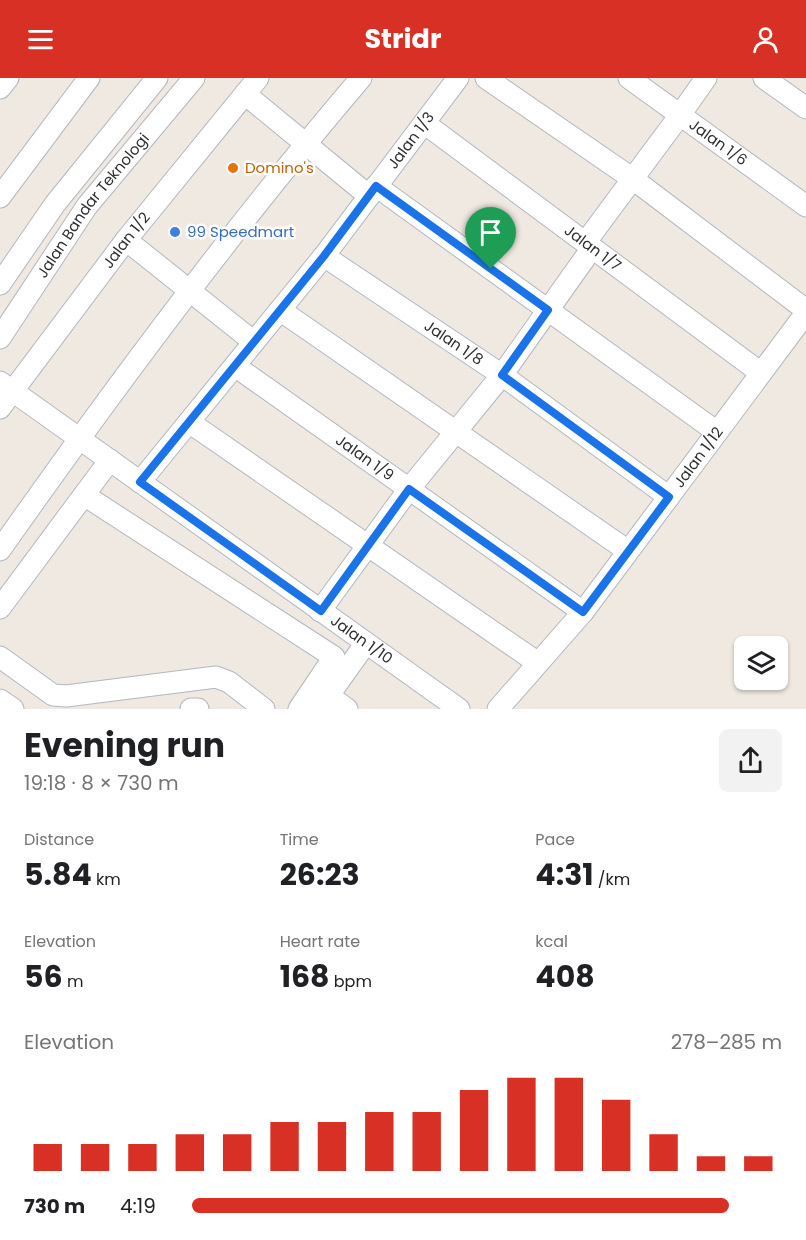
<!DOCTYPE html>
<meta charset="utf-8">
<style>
body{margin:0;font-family:Poppins,sans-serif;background:#f2f2f2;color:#202124;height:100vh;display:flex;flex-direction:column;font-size:22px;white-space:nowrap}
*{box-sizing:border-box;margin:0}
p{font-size:20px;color:#757577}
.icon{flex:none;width:33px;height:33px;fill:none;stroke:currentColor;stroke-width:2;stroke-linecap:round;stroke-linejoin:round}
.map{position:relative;height:631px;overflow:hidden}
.panel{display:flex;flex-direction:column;background:#fff;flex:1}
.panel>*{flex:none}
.controls{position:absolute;left:734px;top:558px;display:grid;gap:12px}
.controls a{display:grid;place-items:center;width:54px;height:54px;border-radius:9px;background:#fff;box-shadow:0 2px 4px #0004;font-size:30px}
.pin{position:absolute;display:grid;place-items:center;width:51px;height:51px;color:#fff;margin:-62px -26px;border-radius:50% 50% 50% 0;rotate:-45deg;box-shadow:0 0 6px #0007}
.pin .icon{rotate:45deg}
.round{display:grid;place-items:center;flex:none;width:63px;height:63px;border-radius:9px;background:#f2f2f2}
.headline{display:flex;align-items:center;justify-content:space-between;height:102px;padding:0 24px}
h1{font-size:33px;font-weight:700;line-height:45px}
.figures{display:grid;grid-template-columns:repeat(3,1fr);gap:9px;height:102px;padding:6px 24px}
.figures div{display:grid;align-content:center}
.figures b{font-size:30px;font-weight:700}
.figures small{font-size:16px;font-weight:400}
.figures p{font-size:16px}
.chart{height:168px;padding:12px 24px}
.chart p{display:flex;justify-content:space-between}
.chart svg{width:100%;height:108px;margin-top:6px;stroke:#d93025;stroke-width:6}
ul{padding:0 24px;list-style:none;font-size:20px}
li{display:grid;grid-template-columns:96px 72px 1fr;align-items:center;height:45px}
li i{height:15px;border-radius:8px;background:#d93025}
header{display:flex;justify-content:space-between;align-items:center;height:78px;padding:0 24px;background:#d93025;color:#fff;font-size:27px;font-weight:700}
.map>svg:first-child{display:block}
</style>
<header><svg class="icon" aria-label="menu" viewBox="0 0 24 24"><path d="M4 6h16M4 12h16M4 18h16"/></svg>Stridr<svg class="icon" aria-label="person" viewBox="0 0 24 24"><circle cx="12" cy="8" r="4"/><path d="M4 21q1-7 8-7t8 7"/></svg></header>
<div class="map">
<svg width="806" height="631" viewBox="0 0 806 631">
<rect width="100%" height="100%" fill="#efe9e1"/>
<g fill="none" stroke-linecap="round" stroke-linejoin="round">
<defs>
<g id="minor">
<path d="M486 0 633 101 806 232"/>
<path id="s1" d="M629 0 806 128"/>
<path d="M764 0 806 30"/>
<path d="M0 10 8 0"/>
<path d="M245 16 369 118"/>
<path id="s2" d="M424 45 761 295"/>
<path d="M376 108 717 354"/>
<path d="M0 119 89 0"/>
<path d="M126 162 254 264"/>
<path d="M585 165 680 37 706 0"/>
<path id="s3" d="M324 178 502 297 669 419"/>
<path d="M0 206 55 126 157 0"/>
<path d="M280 232 628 473"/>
<path id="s4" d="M0 260 87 128 194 0"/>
<path id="s5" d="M235 288 583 534"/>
<path id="s6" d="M0 304 459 631"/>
<path id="s7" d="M0 330 126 162 258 0"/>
<path d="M189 344 538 585"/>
<path id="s8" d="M140 404 324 178 458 0"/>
<path d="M84 417 334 579 299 631"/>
<path d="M0 472C114 310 232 151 361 0"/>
<path d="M0 530 110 382"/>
<path d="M320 533 409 411 502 297 592 170"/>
<path d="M0 579 53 617 66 618 216 599 229 604 264 631"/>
<path d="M329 618 347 631"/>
<path d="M0 622 13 631"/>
<path d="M191 631H198"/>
<path d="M319 631 366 565"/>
<path id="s9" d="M498 631 583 534 806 235"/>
</g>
</defs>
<use href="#minor" stroke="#b4b7c1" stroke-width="23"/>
<use href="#minor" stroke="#fff" stroke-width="21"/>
</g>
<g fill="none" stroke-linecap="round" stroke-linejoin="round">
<defs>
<path id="route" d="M376 108 548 232 502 297 669 419 583 534 409 411 321 533 140 404 324 178Z"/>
</defs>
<use href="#route" stroke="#fff" stroke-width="12"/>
<use href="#route" stroke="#1a73e8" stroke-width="8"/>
</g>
<circle fill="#e8710a" stroke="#fff" stroke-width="2" cx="233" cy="90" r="6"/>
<circle fill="#3f7fe0" stroke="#fff" stroke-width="2" cx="175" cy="154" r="6"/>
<g text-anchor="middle" stroke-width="5" stroke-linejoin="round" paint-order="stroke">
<g font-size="15" fill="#2e2e2e" stroke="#fff">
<text dy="5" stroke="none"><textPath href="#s8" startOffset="436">Jalan 1/3</textPath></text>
<text dy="5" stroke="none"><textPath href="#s1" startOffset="110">Jalan 1/6</textPath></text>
<text dy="5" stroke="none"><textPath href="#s4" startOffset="162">Jalan Bandar Teknologi</textPath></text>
<text dy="5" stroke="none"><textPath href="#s7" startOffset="210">Jalan 1/2</textPath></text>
<text dy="5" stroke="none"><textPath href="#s2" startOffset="210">Jalan 1/7</textPath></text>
<text dy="5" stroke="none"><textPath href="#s3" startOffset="156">Jalan 1/8</textPath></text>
<text dy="5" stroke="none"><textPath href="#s9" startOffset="322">Jalan 1/12</textPath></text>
<text dy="5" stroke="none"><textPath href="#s5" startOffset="159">Jalan 1/9</textPath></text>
<text dy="5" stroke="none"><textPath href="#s6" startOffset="444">Jalan 1/10</textPath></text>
</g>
<g font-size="15" fill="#c56008" stroke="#fff" text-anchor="start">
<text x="245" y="95">Domino's</text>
</g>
<g font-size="15" fill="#366cbe" stroke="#fff" text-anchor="start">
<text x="187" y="159">99 Speedmart</text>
</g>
</g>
</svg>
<div class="controls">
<a><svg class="icon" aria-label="layers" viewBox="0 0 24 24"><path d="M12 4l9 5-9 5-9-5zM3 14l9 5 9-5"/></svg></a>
</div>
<div class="pin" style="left:491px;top:191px;background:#1e9e55"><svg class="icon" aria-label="arrive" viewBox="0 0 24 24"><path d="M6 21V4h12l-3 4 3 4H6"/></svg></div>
</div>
<section class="panel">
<div class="headline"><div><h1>Evening run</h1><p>19:18 · 8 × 730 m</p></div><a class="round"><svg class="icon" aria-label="share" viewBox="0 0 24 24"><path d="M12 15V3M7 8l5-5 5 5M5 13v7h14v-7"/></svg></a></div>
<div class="figures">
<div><p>Distance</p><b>5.84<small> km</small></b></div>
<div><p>Time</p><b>26:23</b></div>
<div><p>Pace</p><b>4:31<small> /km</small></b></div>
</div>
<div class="figures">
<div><p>Elevation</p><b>56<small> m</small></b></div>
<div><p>Heart rate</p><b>168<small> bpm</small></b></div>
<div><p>kcal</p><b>408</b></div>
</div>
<div class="chart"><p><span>Elevation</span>278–285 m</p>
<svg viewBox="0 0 160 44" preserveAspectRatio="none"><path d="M5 44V33M15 44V33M25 44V33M35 44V29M45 44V29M55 44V24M65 44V24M75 44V20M85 44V20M95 44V11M105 44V6M115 44V6M125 44V15M135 44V29M145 44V38M155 44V38"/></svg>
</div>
<ul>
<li><b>730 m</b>4:19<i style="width:91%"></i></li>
</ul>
</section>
